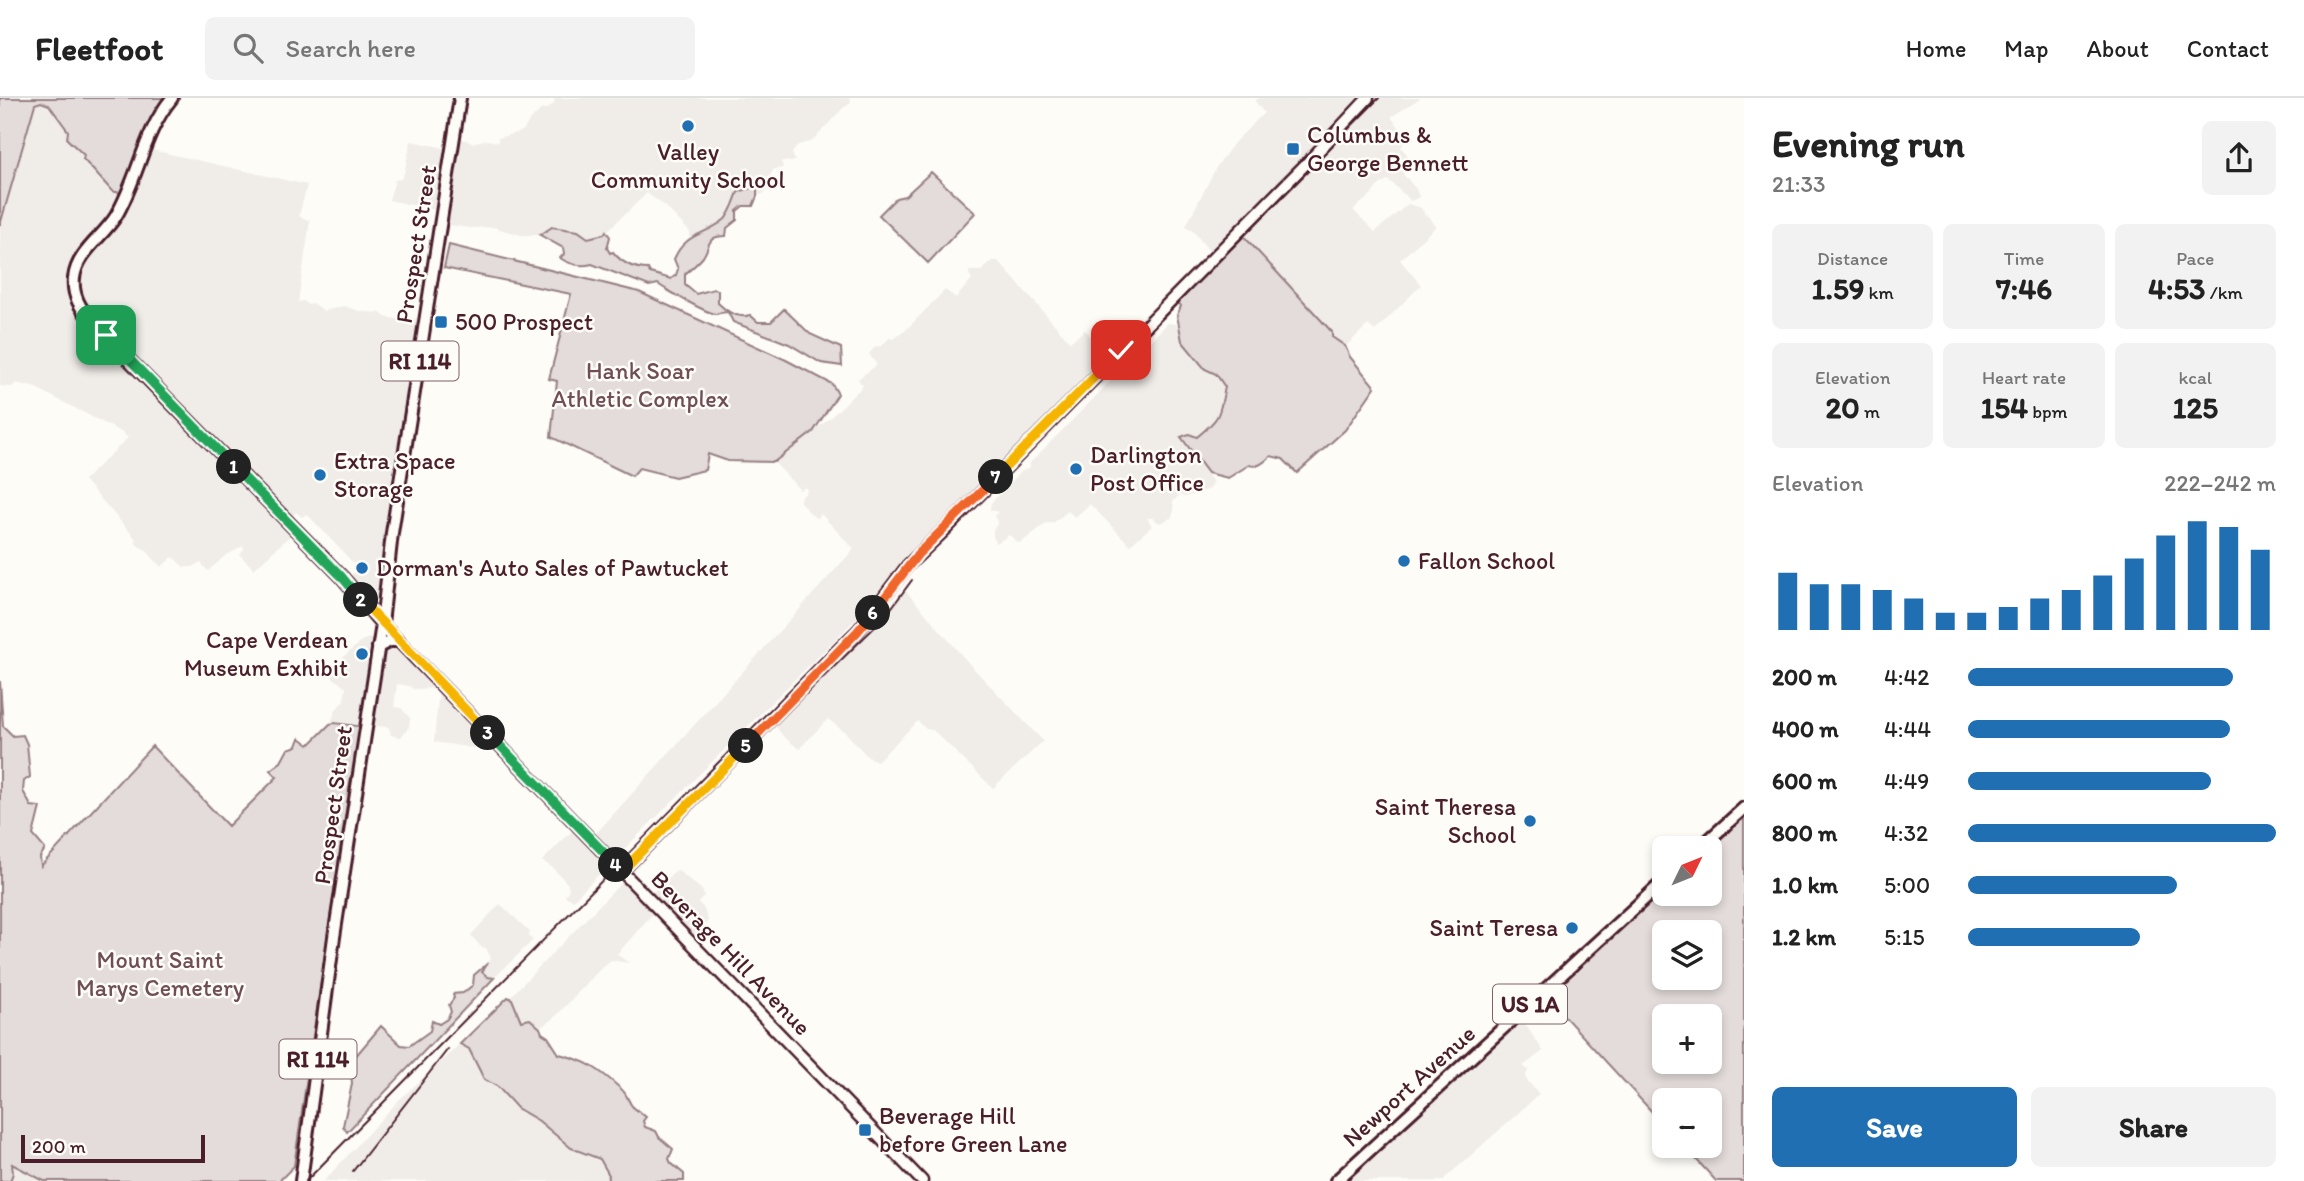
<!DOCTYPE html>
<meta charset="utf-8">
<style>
body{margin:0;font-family:Itim,sans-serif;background:#f2f2f2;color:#222;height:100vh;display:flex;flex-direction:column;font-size:26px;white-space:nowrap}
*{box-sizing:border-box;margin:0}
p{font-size:23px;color:#767676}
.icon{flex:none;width:38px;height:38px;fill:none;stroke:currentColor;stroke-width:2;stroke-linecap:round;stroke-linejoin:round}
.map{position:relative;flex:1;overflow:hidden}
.details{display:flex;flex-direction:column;background:#fff;width:560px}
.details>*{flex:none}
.needle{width:46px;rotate:47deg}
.fabs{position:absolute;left:1652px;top:738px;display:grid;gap:14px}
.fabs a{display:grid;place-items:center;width:70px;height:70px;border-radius:10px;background:#fff;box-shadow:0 4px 10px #0003;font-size:35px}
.scale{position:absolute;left:21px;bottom:18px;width:184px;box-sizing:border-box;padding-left:7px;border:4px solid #4a1f2b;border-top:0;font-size:19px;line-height:24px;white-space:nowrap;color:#4a1f2b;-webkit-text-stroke:5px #fdfcf7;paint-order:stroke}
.pin{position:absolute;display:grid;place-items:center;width:60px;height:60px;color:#fff;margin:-30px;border-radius:14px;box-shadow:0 4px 10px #0006}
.km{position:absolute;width:35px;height:35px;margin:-18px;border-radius:50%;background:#222;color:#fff;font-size:19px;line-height:35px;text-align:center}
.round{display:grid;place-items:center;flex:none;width:74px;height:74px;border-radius:10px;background:#f2f2f2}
.head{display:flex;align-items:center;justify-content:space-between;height:119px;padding:0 28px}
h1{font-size:38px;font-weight:700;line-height:52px}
.figures{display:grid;grid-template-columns:repeat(3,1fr);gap:10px;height:119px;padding:7px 28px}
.figures div{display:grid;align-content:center;border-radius:10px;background:#f2f2f2;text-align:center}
.figures b{font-size:30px;font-weight:700}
.figures small{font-size:19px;font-weight:400}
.figures p{font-size:19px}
.chart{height:196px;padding:14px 28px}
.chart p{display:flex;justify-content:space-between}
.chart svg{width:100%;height:126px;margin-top:7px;stroke:#1f6fb2;stroke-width:6}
.primary-button{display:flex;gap:14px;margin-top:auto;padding:14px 28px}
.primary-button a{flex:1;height:80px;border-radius:10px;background:#1f6fb2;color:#fff;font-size:28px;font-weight:700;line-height:80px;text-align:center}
.primary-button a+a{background:#f2f2f2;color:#222}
ul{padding:0 28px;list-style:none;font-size:23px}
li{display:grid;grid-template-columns:112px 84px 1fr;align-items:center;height:52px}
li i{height:18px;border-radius:9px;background:#1f6fb2}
header{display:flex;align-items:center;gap:42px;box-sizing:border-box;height:98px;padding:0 35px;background:#fff;border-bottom:2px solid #e0e0e0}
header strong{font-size:33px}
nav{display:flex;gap:38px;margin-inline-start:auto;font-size:24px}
.search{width:490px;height:63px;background:#f2f2f2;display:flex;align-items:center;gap:18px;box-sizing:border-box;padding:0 24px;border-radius:10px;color:#767676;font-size:26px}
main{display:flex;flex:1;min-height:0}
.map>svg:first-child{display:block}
</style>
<header>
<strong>Fleetfoot</strong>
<div class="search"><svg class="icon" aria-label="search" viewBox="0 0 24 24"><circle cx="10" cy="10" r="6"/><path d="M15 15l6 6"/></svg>Search here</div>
<nav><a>Home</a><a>Map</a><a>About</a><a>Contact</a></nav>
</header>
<main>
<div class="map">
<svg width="1744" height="1083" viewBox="0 0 1744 1083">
<rect width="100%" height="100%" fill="#fdfcf7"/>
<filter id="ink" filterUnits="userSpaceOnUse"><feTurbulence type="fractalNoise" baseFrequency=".0143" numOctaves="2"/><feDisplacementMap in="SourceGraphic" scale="14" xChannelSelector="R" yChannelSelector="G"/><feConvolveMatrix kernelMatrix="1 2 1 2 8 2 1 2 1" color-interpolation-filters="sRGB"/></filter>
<g filter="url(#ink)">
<path fill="#f0ece8" d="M555 0H849L851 5 843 10 812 43 798 47 792 55 795 63 791 64 781 63 783 70 774 71 767 82 772 87 763 96 757 98V92L748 90 731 106 730 116 725 121 701 136 689 140 690 134 665 108 647 95 604 136 588 140 578 133 552 129 540 137H521L493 129 470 130 441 126V113L389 102 395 82 401 81 404 76 411 43 450 51 454 40 466 42 471 45 485 42 498 44V40L523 33 529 23 542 11H547L554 6Z
M1259 0H1420L1391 19 1403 34 1398 39 1403 45 1401 49 1413 64 1403 76 1416 91 1419 99 1411 103 1392 85 1387 82 1377 89 1372 96 1353 112 1375 134 1408 106 1421 110 1424 114V117L1428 118 1436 128 1400 162 1421 187 1375 233 1368 227 1345 249 1213 158 1194 134 1186 128 1217 68 1234 45 1264 15 1255 3Z
M40 4 53 12 68 33 69 42 84 57 143 50 307 87 299 118 310 123 298 204 303 203 308 207 313 205 324 213 344 208 362 214 381 215 385 219 396 221 403 219 426 223 383 496 367 501 345 485 358 470 307 416 302 419 296 414 287 424 294 434 254 471 240 457 244 451 243 448 225 458 208 473 200 464 193 469H184L173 459 161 469 145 451 139 448 135 444 137 442 84 382 128 340 123 335 36 290 16 285 12 289 0 288V127L24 39 30 27 33 9Z
M993 163H998L1070 244 1085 232 1112 261 918 459 573 802 565 798 569 791 568 786 553 770 542 763 573 732H579L591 741 854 451 821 416 818 420 814 419 800 404V400L806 395 807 391 805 389 800 392 774 364 830 320 863 288 858 281 877 267 869 256 876 248 881 249 889 240 893 241 905 233 945 192 956 200 972 181 969 176V173H981Z
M1168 225 1177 226 1182 243 1216 276 1225 289 1220 315 1216 323 1197 339H1181L1213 384 1210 391 1185 399 1179 397 1173 404 1174 413 1171 420 1160 425 1152 420H1147L1152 428 1130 447 1090 406 1075 419 1068 413 1053 425H1046L1022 444 1019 445 1009 437 997 445 993 439V432L998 425 994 418 998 414 990 412 991 405 1021 374 1030 369V365Z
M906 493 972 569 1043 643 993 690 933 632 926 631 918 623 877 663 868 659 846 635 828 621 799 651 783 638 775 627Z
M381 524 486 635 477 647 473 650 434 644 439 590 413 591 409 588 397 586 394 609 401 610 410 620 409 629 401 639 391 637 389 629 334 625 332 622 335 613 344 602 346 590 326 574 363 542 375 539Z
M677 772 702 792 704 798 698 805 703 809 708 822 705 829 688 844 656 812 617 856 629 865 611 862 603 868 556 918 540 930 530 922 521 923 518 912 512 901 509 900 626 780 647 800Z
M500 806 530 834 528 838 533 842 494 880 488 879 482 874 491 860 486 850 481 849 471 837Z
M1519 917 1543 953 1523 968 1528 972 1525 980 1539 996 1526 1008 1442 1083H1337Z
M460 946 469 951 484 981 498 989 517 1010 539 1023 571 1050 600 1061 609 1077 607 1083H324L399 1002Z
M11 1062 62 1083H10L13 1075Z"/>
<path fill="#e3dcda" stroke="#967e82" stroke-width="2" fill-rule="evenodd" d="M0 0H172L125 96 112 93 83 61 84 57 67 41 68 33 49 7 41 4 35 6 0 127Z
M931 74 975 115 928 165 879 117 896 100 905 98Z
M754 89 757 92V98L753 108H743L737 113V122L727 130 726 138C706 138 711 147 703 159 698 165 691 171 685 176V187L696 196 714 191 718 192V205C726 213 738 221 750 217L758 224H771L784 211 810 236 841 250 842 268 821 265 789 246 733 224 728 214C724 214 720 215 716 216 708 216 666 192 658 186L649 188 592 166C581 169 569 166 560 160L564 156 563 150 540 137 552 129 578 133 588 140 604 136 606 133 610 139 607 150 610 155 613 154C622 165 635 171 648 171L650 175 671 181 676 177 678 171 674 161C685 135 704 138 724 122 730 117 735 102 738 94Z
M1239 133 1332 234V239L1345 248 1350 259 1375 289 1345 332 1297 375 1283 361 1271 358C1264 364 1259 370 1249 367L1228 380 1208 375 1181 339 1189 336 1197 339C1221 319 1219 318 1225 289L1216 276 1205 271 1182 243 1177 217 1181 208 1175 199Z
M449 147 639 194 786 262 832 286 838 296 813 334 774 364 728 363 708 356 705 372 675 379 639 370 632 378 551 339 557 283 549 281 571 196 444 170Z
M0 583 3 628 13 638 23 637 27 646 30 679 24 683 23 693 31 708 40 709 33 737 45 751 40 759 41 768 152 648 228 728 277 679 270 672 281 664 288 651 297 648 300 640 309 647 330 626 334 625 365 629 358 678H351L294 1068 279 1083H44L12 1066 13 1075 10 1083H0Z
M1744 710V1083H1716L1684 1048H1710V1003H1664V1027L1543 895 1664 783V796H1710V751H1701ZM1664 835H1710V880H1664ZM1664 919H1710V964H1664Z
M488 865 482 874 488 879 494 880 347 1034 343 1028 352 986 351 973 354 960 381 928 401 947 409 948 430 933 432 923 439 926 447 921 451 914 449 907 454 900 453 896 463 895 473 887 474 877Z
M508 899 512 901 521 923 530 921 540 930 542 935 548 939 559 956C586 962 600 972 620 990 627 995 628 1003 632 1008 636 1012 641 1015 646 1019L643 1023 645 1029 656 1033 659 1039 673 1051 669 1061 671 1065 684 1076V1083H607L609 1077 600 1061 571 1050 539 1023 517 1010 498 989 484 981 469 951 460 946Z"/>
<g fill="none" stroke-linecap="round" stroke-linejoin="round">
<defs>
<path id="secondary" d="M382 526 922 1083
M622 773 857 534 908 467 955 421 1310 62 1368 0"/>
<path id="primary" d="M172 0C143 35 139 79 116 118 103 139 77 154 74 180 72 198 81 211 92 224L342 479 382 526
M378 549 390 543H399
M1699 751 1744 710
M301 1083 334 839 382 526 392 435 460 0
M1336 1083 1664 783"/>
</defs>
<use href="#secondary" stroke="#4a1f2b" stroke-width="15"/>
<use href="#primary" stroke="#4a1f2b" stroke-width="16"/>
<use href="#secondary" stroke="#fdfcf7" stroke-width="10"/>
<use href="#primary" stroke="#fdfcf7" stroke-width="10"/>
<path stroke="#4a1f2b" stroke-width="2" d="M806 596 884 520 912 482
M353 1073 448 951
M306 1083 844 537 949 437 1379 0"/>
</g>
</g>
<g fill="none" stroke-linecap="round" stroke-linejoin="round" filter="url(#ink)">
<defs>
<path id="split-1" d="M106 237 234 369"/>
<path id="split-2" d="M234 369 342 479 361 502"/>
<path id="split-3" d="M361 502 488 635"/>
<path id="split-4" d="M488 635 616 767"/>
<path id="split-5" d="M616 767 622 773 746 648"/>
<path id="split-6" d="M746 648 857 534 873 515"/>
<path id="split-7" d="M873 515 918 456 996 379"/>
<path id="split-8" d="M996 379 1121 252"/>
</defs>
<use href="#split-1" stroke="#fff" stroke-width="14"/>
<use href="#split-2" stroke="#fff" stroke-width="14"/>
<use href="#split-3" stroke="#fff" stroke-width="14"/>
<use href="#split-4" stroke="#fff" stroke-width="14"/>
<use href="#split-5" stroke="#fff" stroke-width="14"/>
<use href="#split-6" stroke="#fff" stroke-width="14"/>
<use href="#split-7" stroke="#fff" stroke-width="14"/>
<use href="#split-8" stroke="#fff" stroke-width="14"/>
<use href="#split-1" stroke="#22a559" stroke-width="9"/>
<use href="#split-2" stroke="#22a559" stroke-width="9"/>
<use href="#split-3" stroke="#f5b400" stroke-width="9"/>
<use href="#split-4" stroke="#22a559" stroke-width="9"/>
<use href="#split-5" stroke="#f5b400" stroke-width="9"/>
<use href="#split-6" stroke="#f0652b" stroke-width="9"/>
<use href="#split-7" stroke="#f0652b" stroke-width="9"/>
<use href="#split-8" stroke="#f5b400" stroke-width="9"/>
</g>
<g fill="#1f6fb2" stroke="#fdfcf7" stroke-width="2.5">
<circle cx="688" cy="28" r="7"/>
<rect x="1286" y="44" width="14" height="14" rx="3.5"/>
<rect x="434" y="217" width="14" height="14" rx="3.5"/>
<circle cx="1076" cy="371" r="7"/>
<circle cx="320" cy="377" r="7"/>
<circle cx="1404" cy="463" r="7"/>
<circle cx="362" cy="470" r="7"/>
<circle cx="362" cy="556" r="7"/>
<circle cx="1530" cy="723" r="7"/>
<circle cx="1572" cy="830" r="7"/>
<rect x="858" y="1025" width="14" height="14" rx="3.5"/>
</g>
<g text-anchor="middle" stroke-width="5" stroke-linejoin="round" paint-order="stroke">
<g fill="#fdfcf7" stroke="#806168" stroke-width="2">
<rect x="381.5" y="243.5" width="77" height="39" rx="5"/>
<rect x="1493" y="886.5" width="74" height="39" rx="5"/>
<rect x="279.5" y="941.5" width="77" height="39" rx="5"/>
</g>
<g font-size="23" font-weight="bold" fill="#4a1f2b">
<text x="420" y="271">RI 114</text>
<text x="1530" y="914">US 1A</text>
<text x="318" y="969">RI 114</text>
</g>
<g font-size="24" fill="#4a1f2b" stroke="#fdfcf7" text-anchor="start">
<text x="1307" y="45">Columbus &amp;<tspan x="1307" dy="28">George Bennett</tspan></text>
<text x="688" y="62" text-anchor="middle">Valley<tspan x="688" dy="28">Community School</tspan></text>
<text x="455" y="232">500 Prospect</text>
<text x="1090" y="365">Darlington<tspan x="1090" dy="28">Post Office</tspan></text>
<text x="334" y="371">Extra Space<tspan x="334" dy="28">Storage</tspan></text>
<text x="1418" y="471">Fallon School</text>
<text x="376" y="478">Dorman's Auto Sales of Pawtucket</text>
<text x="348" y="550" text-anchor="end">Cape Verdean<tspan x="348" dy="28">Museum Exhibit</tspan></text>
<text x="1516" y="717" text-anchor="end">Saint Theresa<tspan x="1516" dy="28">School</tspan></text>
<text x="1558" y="838" text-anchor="end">Saint Teresa</text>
<text x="879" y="1026">Beverage Hill<tspan x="879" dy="28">before Green Lane</tspan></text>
</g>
<g font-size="24" fill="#4a1f2b" stroke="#fdfcf7">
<text transform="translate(416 146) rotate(-81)" y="8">Prospect Street</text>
<text transform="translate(333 707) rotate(-82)" y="8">Prospect Street</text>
<text transform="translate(731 855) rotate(46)" y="8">Beverage Hill Avenue</text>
<text transform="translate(1409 988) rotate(-42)" y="8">Newport Avenue</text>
</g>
<g font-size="24" fill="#704e57" stroke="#fdfcf7">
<text x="640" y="281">Hank Soar<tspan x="640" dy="28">Athletic Complex</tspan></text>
<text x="160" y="870">Mount Saint<tspan x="160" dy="28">Marys Cemetery</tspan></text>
</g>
</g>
</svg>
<div class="fabs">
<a><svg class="needle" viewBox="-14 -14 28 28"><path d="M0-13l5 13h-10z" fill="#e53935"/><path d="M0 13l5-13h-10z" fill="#767676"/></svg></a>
<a><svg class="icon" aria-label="layers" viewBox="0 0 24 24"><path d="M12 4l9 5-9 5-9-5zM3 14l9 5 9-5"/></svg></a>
<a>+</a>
<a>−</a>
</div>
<div class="scale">200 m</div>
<div class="pin" style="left:106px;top:237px;background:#1e9e55"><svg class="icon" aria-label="arrive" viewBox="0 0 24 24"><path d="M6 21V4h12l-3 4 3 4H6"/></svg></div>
<div class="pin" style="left:1121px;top:252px;background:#d93025"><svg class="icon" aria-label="check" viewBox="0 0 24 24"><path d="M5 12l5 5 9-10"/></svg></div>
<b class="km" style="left:234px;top:369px">1</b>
<b class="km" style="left:361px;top:502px">2</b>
<b class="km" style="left:488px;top:635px">3</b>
<b class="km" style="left:616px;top:767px">4</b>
<b class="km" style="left:746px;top:648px">5</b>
<b class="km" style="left:873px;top:515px">6</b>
<b class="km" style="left:996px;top:379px">7</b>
</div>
<section class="details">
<div class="head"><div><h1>Evening run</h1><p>21:33</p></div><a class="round"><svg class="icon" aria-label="share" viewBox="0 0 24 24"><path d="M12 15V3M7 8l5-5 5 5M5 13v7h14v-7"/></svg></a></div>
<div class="figures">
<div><p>Distance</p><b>1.59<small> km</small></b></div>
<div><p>Time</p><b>7:46</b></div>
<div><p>Pace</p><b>4:53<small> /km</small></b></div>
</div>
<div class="figures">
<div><p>Elevation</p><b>20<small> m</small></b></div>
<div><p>Heart rate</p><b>154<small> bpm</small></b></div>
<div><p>kcal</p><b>125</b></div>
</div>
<div class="chart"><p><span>Elevation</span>222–242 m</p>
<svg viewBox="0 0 160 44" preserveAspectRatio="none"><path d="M5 44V24M15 44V28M25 44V28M35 44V30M45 44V33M55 44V38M65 44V38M75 44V36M85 44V33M95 44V30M105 44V25M115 44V19M125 44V11M135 44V6M145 44V8M155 44V16"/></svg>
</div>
<ul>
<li><b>200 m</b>4:42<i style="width:86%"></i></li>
<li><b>400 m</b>4:44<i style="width:85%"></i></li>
<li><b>600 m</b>4:49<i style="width:79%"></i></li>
<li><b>800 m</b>4:32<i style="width:100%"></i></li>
<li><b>1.0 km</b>5:00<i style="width:68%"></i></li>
<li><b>1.2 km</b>5:15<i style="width:56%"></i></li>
</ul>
<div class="primary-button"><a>Save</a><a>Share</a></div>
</section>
</main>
